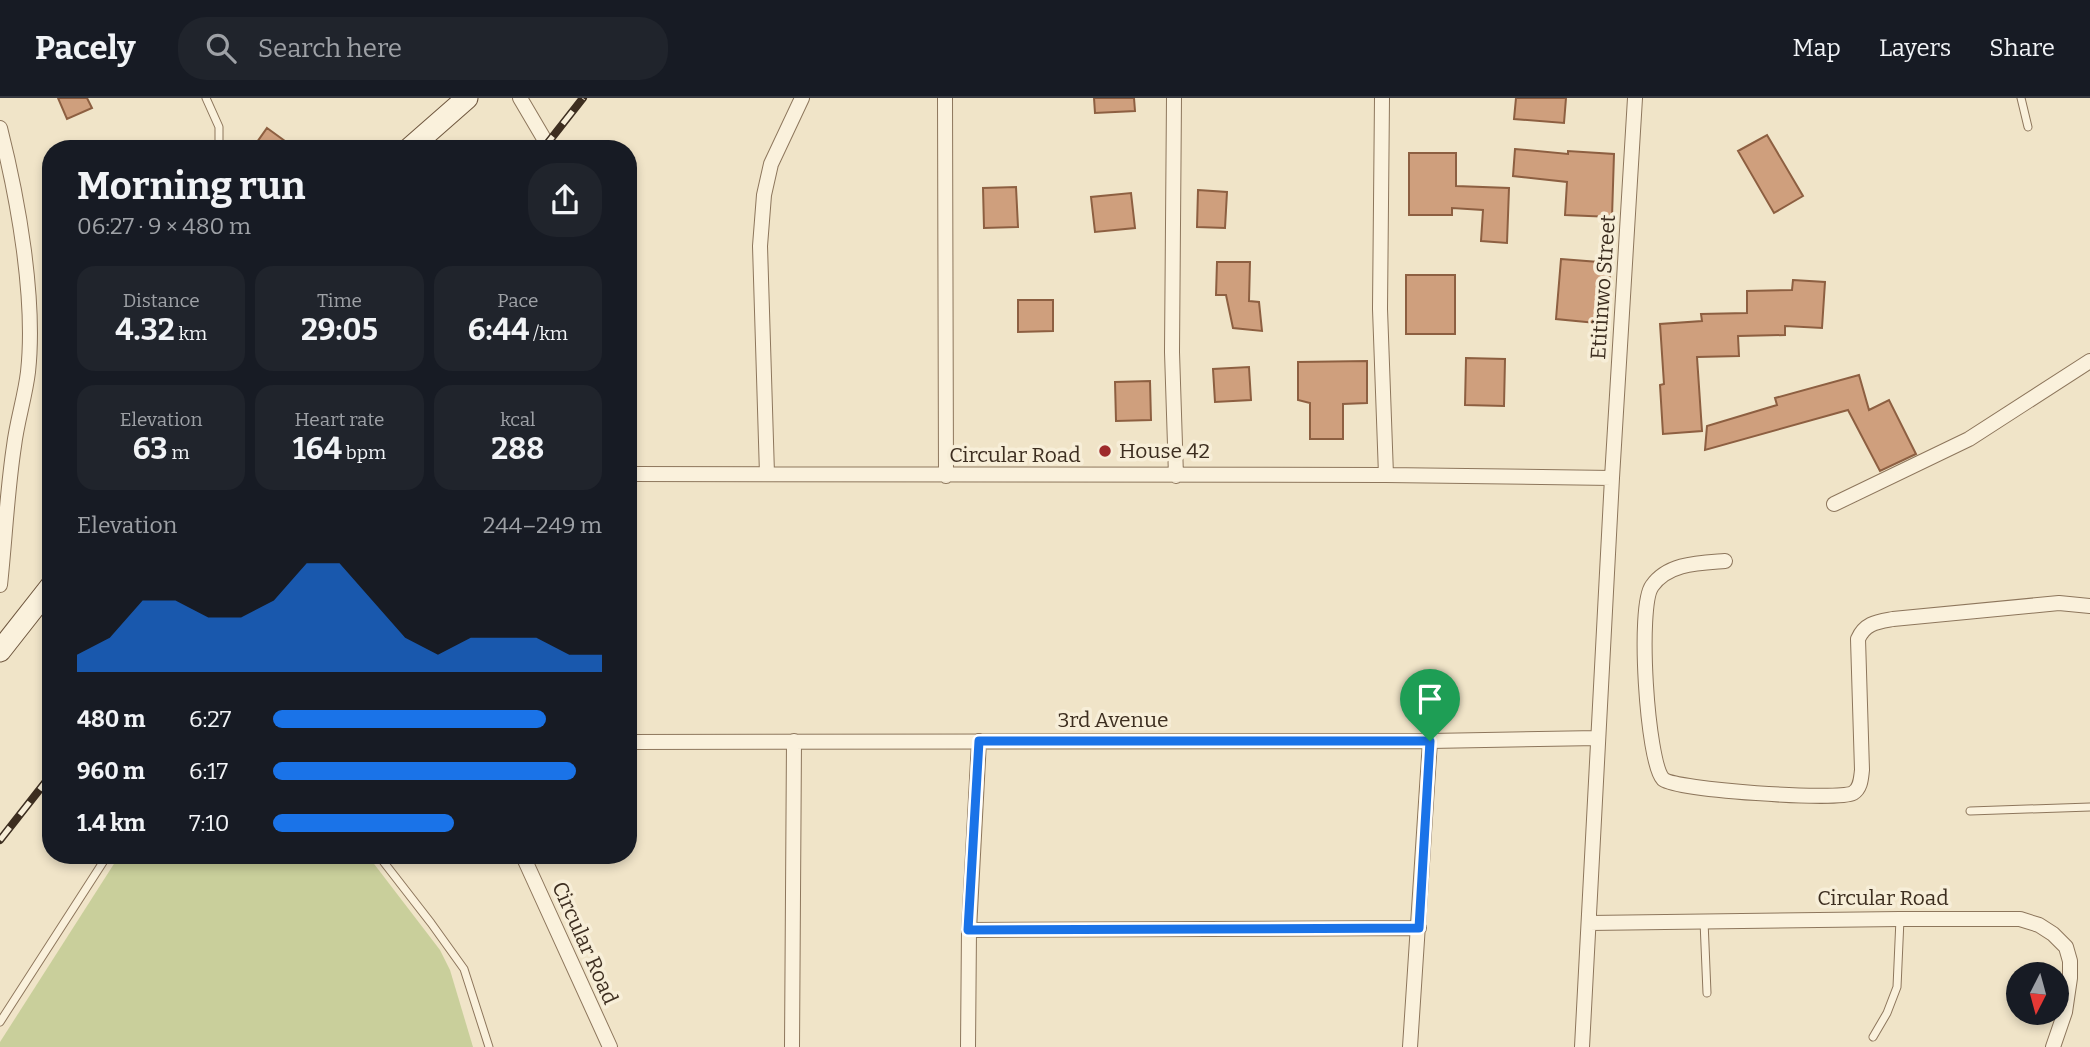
<!DOCTYPE html>
<meta charset="utf-8">
<style>
body{margin:0;font-family:Bitter,serif;background:#20242c;color:#f1f3f6;height:100vh;display:flex;flex-direction:column;font-size:26px;white-space:nowrap}
*{box-sizing:border-box;margin:0}
p{font-size:23px;color:#9ea1a6}
.icon{flex:none;width:38px;height:38px;fill:none;stroke:currentColor;stroke-width:2;stroke-linecap:round;stroke-linejoin:round}
.map{position:relative;flex:1;overflow:hidden}
.side{position:absolute;left:42px;top:42px;width:595px;height:724px;display:flex;flex-direction:column;background:#171b24;border-radius:28px;box-shadow:0 4px 10px #0003}
.side>*{flex:none}
.needle{width:46px;rotate:186deg}
.fabs{position:absolute;left:2006px;top:864px;display:grid;gap:14px}
.fabs a{display:grid;place-items:center;width:63px;height:63px;border-radius:50%;background:#171b24;box-shadow:0 4px 10px #0003;font-size:35px}
.pin{position:absolute;display:grid;place-items:center;width:60px;height:60px;color:#fff;margin:-72px -30px;border-radius:50% 50% 50% 0;rotate:-45deg;box-shadow:0 0 7px #0007}
.pin .icon{rotate:45deg}
.round{display:grid;place-items:center;flex:none;width:74px;height:74px;border-radius:28px;background:#20242c}
.summary{display:flex;align-items:center;justify-content:space-between;height:119px;padding:0 35px}
h1{font-size:38px;font-weight:700;line-height:52px}
.metrics{display:grid;grid-template-columns:repeat(3,1fr);gap:10px;height:119px;padding:7px 35px}
.metrics div{display:grid;align-content:center;border-radius:18px;background:#20242c;text-align:center}
.metrics b{font-size:30px;font-weight:700}
.metrics small{font-size:19px;font-weight:400}
.metrics p{font-size:19px}
.chart{height:196px;padding:14px 35px}
.chart p{display:flex;justify-content:space-between}
.chart svg{width:100%;height:126px;margin-top:7px;fill:#1a73e8;opacity:.7}
ul{padding:0 35px;list-style:none;font-size:23px}
li{display:grid;grid-template-columns:112px 84px 1fr;align-items:center;height:52px}
li i{height:18px;border-radius:9px;background:#1a73e8}
header{display:flex;align-items:center;gap:42px;box-sizing:border-box;height:98px;padding:0 35px;background:#171b24;border-bottom:2px solid #363941}
header strong{font-size:33px}
nav{display:flex;gap:38px;margin-inline-start:auto;font-size:24px}
.search{width:490px;height:63px;background:#20242c;display:flex;align-items:center;gap:18px;box-sizing:border-box;padding:0 24px;border-radius:28px;color:#9ea1a6;font-size:26px}
.map>svg:first-child{display:block}
</style>
<header>
<strong>Pacely</strong>
<div class="search"><svg class="icon" aria-label="search" viewBox="0 0 24 24"><circle cx="10" cy="10" r="6"/><path d="M15 15l6 6"/></svg>Search here</div>
<nav><a>Map</a><a>Layers</a><a>Share</a></nav>
</header>
<div class="map">
<svg width="2090" height="949" viewBox="0 0 2090 949">
<rect width="100%" height="100%" fill="#f0e4c8"/>
<path fill="#c9cf9b" d="M119 758H368L440 852 450 872 473 949H0V944Z"/>
<path fill="#cf9f7d" stroke="#8d5f41" stroke-width="2" d="M58 0H87L92 10 67 21Z
M1094 0H1134L1135 13 1095 15Z
M1516 0H1566L1564 25 1514 21Z
M267 30 296 51H252Z
M1767 37 1803 98 1774 115 1738 53Z
M1515 51 1568 56V53L1614 56 1612 119 1565 117 1567 84 1513 78Z
M1409 55H1456V88L1509 90 1507 145 1481 143 1483 112 1452 110V117H1409Z
M1016 89 1018 129 984 130 983 90Z
M1198 92 1227 94 1225 130 1197 129Z
M1131 95 1135 130 1095 134 1091 99Z
M1561 161 1611 165 1606 226 1556 221Z
M1217 164H1250L1249 203 1259 204 1262 233 1233 230 1226 197H1216Z
M1406 177H1455V236H1406Z
M1793 182 1825 184 1822 230 1785 228V237L1738 238 1739 258 1697 259 1702 333 1663 336 1660 287 1664 286 1660 226 1702 223 1701 216 1747 215V193L1792 192Z
M1018 202H1053V233L1018 234Z
M1466 260 1505 261 1504 308 1465 307Z
M1367 263V305L1343 306V341H1310V305L1298 302V264Z
M1249 269 1251 302 1215 304 1213 271Z
M1859 277 1869 312 1889 302 1916 356 1880 373 1848 312 1705 352 1707 328 1777 307 1775 300Z
M1150 283 1151 322 1116 323 1115 284Z"/>
<g fill="none" stroke-linecap="round" stroke-linejoin="round">
<defs>
<path id="lane" d="M206 0 219 29V51
M2021 0 2028 29
M1970 713 2090 709
M379 758 431 825 464 871 489 949
M1704 823 1707 895
M0 924 107 758
M1873 939 1887 915 1897 889 1900 821"/>
<path id="street" d="M520 0 550 51
M945 0 946 378
M1174 0 1172 254 1176 378
M1382 0 1380 211 1386 377
M0 30C18 101 36 201 28 274 25 299 17 323 14 348 7 394 5 441 0 487
M628 376 1386 377 1612 380
M767 376 760 148 764 97 771 66 802 0
M1834 406 1969 341 2090 263
M1725 463C1699 465 1668 465 1652 488 1637 508 1647 664 1663 681 1674 692 1838 703 1853 695 1861 690 1861 680 1862 672L1858 541C1865 525 1877 524 1893 521L2059 505 2090 508
M628 644 1430 643 1598 640
M523 758 610 949
M1589 825 1900 821H2020L2039 827 2053 836 2066 849 2070 863V880L2065 914 2053 949
M969 832 1419 830
M792 949 794 643
M968 949 969 832 979 643
M1410 949 1430 643
M1582 949 1612 380 1635 0"/>
<path id="secondary" d="M409 51 467 0
M0 553 51 488"/>
</defs>
<use href="#lane" stroke="#8d765c" stroke-width="9"/>
<use href="#street" stroke="#8d765c" stroke-width="16"/>
<use href="#secondary" stroke="#6f573f" stroke-width="23"/>
<use href="#lane" stroke="#faf1dc" stroke-width="7"/>
<use href="#street" stroke="#faf1dc" stroke-width="14"/>
<use href="#secondary" stroke="#faf1dc" stroke-width="21"/>
<defs>
<path id="rail" d="M543 51 583 0
M0 742 51 677"/>
</defs>
<use href="#rail" stroke="#3d2e20" stroke-width="8"/>
<use href="#rail" stroke="#f7eed8" stroke-width="5" stroke-dasharray="16" stroke-linecap="butt"/>
</g>
<g fill="none" stroke-linecap="round" stroke-linejoin="round">
<defs>
<path id="route" d="M979 643H1430L1419 830 968 832Z"/>
</defs>
<use href="#route" stroke="#fff" stroke-width="14"/>
<use href="#route" stroke="#1a73e8" stroke-width="9"/>
</g>
<circle fill="#9e2a2b" stroke="#f7eed8" stroke-width="2.5" cx="1105" cy="353" r="7"/>
<g text-anchor="middle" stroke-width="7" stroke-linejoin="round" paint-order="stroke">
<g font-size="21" fill="#3d2e20" stroke="#f7eed8">
<text transform="translate(1603 189) rotate(-86)" y="7">Etitinwo Street</text>
<text x="1015" y="364">Circular Road</text>
<text x="1113" y="629">3rd Avenue</text>
<text x="1883" y="807">Circular Road</text>
<text transform="translate(585 845) rotate(66)" y="7">Circular Road</text>
</g>
<g font-size="21" fill="#3d2e20" stroke="#f7eed8" text-anchor="start">
<text x="1119" y="360">House 42</text>
</g>
</g>
</svg>
<div class="fabs">
<a><svg class="needle" viewBox="-14 -14 28 28"><path d="M0-13l5 13h-10z" fill="#e53935"/><path d="M0 13l5-13h-10z" fill="#9ea1a6"/></svg></a>
</div>
<div class="pin" style="left:1430px;top:643px;background:#1e9e55"><svg class="icon" aria-label="arrive" viewBox="0 0 24 24"><path d="M6 21V4h12l-3 4 3 4H6"/></svg></div>
<section class="side">
<div class="summary"><div><h1>Morning run</h1><p>06:27 · 9 × 480 m</p></div><a class="round"><svg class="icon" aria-label="share" viewBox="0 0 24 24"><path d="M12 15V3M7 8l5-5 5 5M5 13v7h14v-7"/></svg></a></div>
<div class="metrics">
<div><p>Distance</p><b>4.32<small> km</small></b></div>
<div><p>Time</p><b>29:05</b></div>
<div><p>Pace</p><b>6:44<small> /km</small></b></div>
</div>
<div class="metrics">
<div><p>Elevation</p><b>63<small> m</small></b></div>
<div><p>Heart rate</p><b>164<small> bpm</small></b></div>
<div><p>kcal</p><b>288</b></div>
</div>
<div class="chart"><p><span>Elevation</span>244–249 m</p>
<svg viewBox="0 0 160 44" preserveAspectRatio="none"><path d="M0 44V38L10 32L20 19L30 19L40 25L50 25L60 19L70 6L80 6L90 19L100 32L110 38L120 32L130 32L140 32L150 38L160 38V44z"/></svg>
</div>
<ul>
<li><b>480 m</b>6:27<i style="width:83%"></i></li>
<li><b>960 m</b>6:17<i style="width:92%"></i></li>
<li><b>1.4 km</b>7:10<i style="width:55%"></i></li>
</ul>
</section>
</div>
